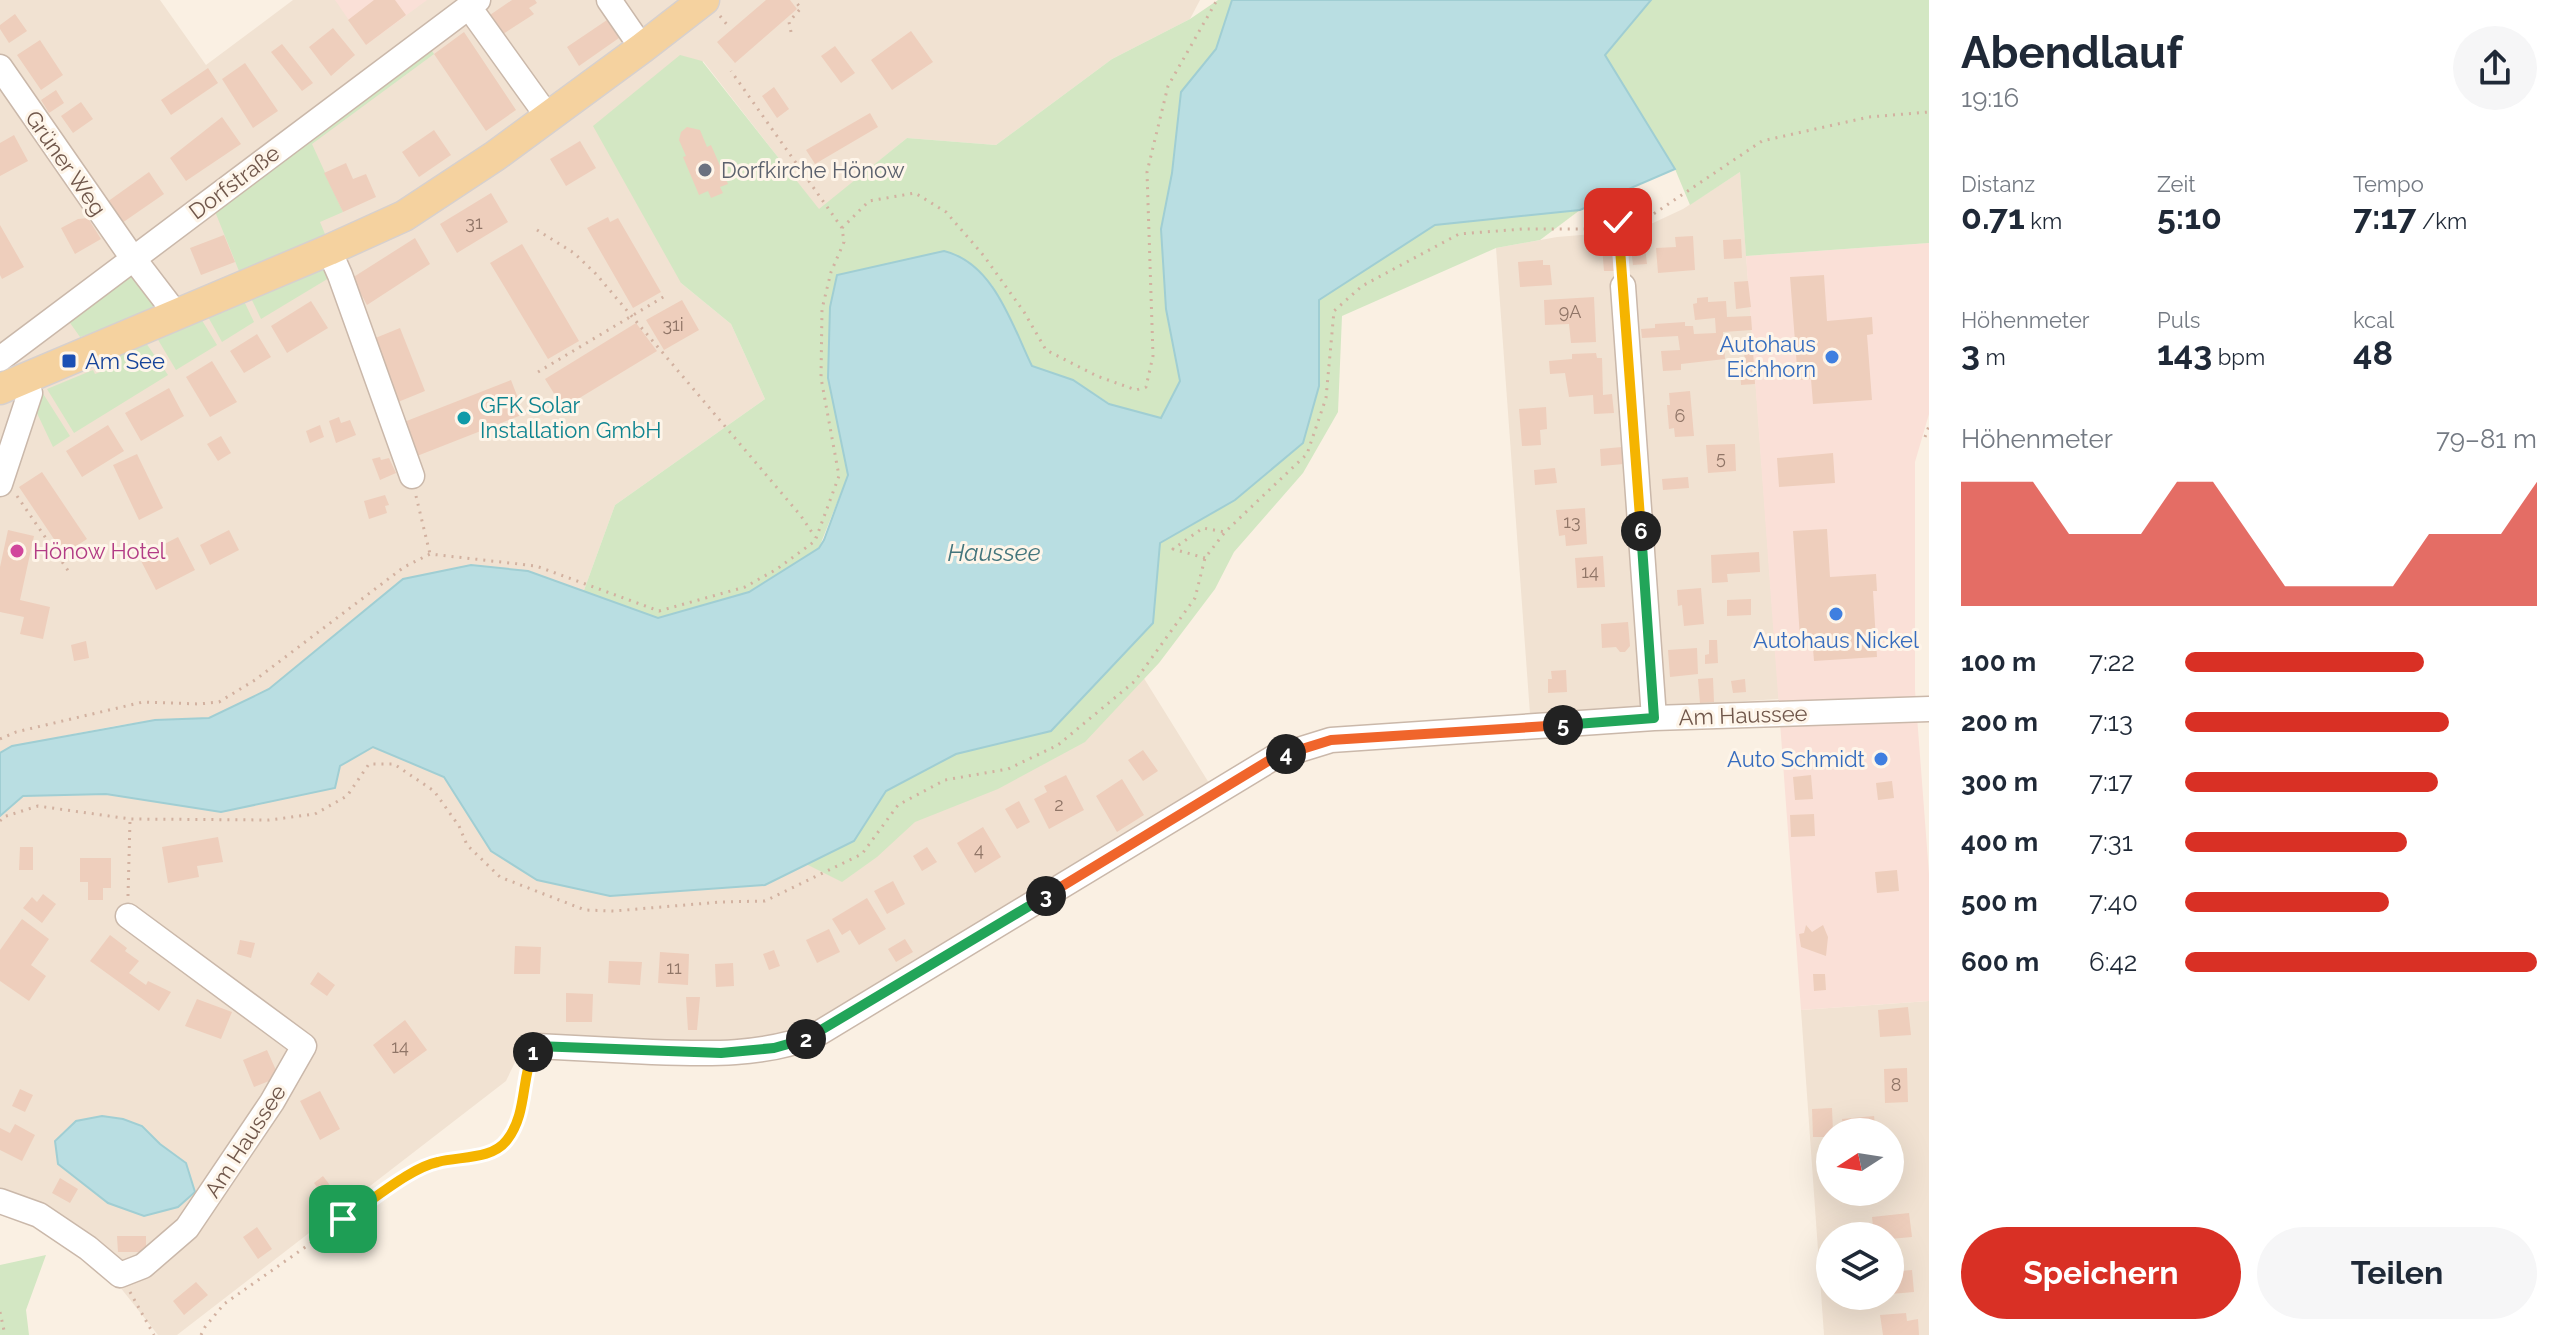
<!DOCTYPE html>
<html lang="de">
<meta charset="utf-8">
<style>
body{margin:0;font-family:Raleway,sans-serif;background:#f6f6f7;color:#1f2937;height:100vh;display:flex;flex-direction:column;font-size:30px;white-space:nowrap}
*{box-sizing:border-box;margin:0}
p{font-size:26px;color:#747a83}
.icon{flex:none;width:44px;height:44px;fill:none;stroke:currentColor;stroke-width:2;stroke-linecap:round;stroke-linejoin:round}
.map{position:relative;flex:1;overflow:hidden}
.panel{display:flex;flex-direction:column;background:#fff;width:640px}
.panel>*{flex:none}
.needle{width:52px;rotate:258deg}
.buttons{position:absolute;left:1816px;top:1118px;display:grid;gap:16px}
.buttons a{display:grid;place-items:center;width:88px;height:88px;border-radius:50%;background:#fff;box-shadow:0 8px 32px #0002;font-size:40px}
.pin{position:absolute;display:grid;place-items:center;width:68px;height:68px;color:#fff;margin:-34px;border-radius:16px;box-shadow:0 4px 12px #0006}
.km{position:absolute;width:40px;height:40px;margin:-20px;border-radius:50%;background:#222;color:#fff;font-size:22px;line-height:40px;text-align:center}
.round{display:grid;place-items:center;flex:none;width:84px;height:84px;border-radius:42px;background:#f6f6f7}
.headline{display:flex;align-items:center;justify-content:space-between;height:136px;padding:0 32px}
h1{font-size:44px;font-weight:700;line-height:60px}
.stats{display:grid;grid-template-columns:repeat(3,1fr);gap:12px;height:136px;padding:8px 32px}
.stats div{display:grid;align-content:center}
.stats b{font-size:34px;font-weight:700}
.stats small{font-size:22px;font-weight:400}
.stats p{font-size:22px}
.chart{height:224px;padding:16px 32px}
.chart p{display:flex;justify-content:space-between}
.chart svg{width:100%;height:144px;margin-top:8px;fill:#d93025;opacity:.7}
.cta{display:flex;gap:16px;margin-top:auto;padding:16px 32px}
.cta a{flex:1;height:92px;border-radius:48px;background:#d93025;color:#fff;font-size:32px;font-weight:700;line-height:92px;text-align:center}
.cta a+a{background:#f6f6f7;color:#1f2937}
ul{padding:0 32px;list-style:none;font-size:26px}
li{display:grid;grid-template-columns:128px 96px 1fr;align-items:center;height:60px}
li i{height:20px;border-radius:10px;background:#d93025}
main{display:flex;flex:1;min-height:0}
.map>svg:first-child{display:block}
</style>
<main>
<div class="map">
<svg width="1929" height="1335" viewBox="0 0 1929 1335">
<rect width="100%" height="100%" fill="#faf0e3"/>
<path fill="#f1e2d2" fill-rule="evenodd" d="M0 0H160L206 65 293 0H1200L1190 19 1112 59 996 145 907 138 819 210 703 61 681 283 731 324 765 399 615 505 583 593 528 571 403 579 269 689 209 718 155 720 115 726 12 746 0 753Z
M1740 172 1779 699 1530 714 1496 248 1557 237 1617 232 1653 223 1683 209Z
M1127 651 1209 783 819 1022 780 1036 712 1045 528 1035 506 1081 177 1335H158L97 1258 0 1204V816L22 796 106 794 221 812 340 766 373 747 444 777 491 851 688 889 764 885 854 841 886 791 1108 672Z
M1929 1001V1335H1824L1801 1010ZM1830 1132H1890V1192H1830ZM1830 1236H1890V1296H1830Z"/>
<path fill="#fae0d7" d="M335 0H427L366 45Z
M1929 243V414L1915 462V690L1929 874V1001L1801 1010 1746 256Z"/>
<path fill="#d3e7c3" d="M1218 0H1232L1216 49 1181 92 1172 173 1161 229 1166 309 1180 381 1161 418 1112 405 1073 380 1032 366 992 285 944 251 918 257 828 378 848 475 819 548 749 592 658 618 583 593 615 505 765 399 731 324 681 283 593 126 680 55 702 61 819 209 907 138 996 145 1112 59 1190 19Z
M1651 0H1929V243L1746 256 1740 172 1690 205 1675 169 1605 55Z
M429 46 434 54 312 144 343 212 320 222 327 239 241 276 214 209Z
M1580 210 1540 240 1496 248 1342 316 1338 412 1303 473 1234 552 1215 589 1159 663 1085 742 998 789 915 822 877 857 842 882 806 864 854 841 886 791 956 754 1051 731 1153 623 1160 543 1235 500 1319 386V300L1435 225Z
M328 262 334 275 261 319 250 296Z
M135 270 163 308 95 337 92 333 80 337 68 320Z
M243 299 254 322 222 342 207 315Z
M200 317 217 345 176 370 157 338Z
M144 340 168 375 74 433 47 389 93 370 95 374 103 371 100 364 111 359 109 355Z
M42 392 70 436 53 447 35 409 39 393Z
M46 1255 26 1310 29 1335H0V1265Z"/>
<path fill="#b9dee2" stroke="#a0ced3" stroke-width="2" d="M1232 0H1651L1605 55 1675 169 1580 210 1435 225 1319 300V386L1303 443 1235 500 1160 543 1153 623 1051 731 956 754 886 791 854 841 765 885 610 896 537 880 491 851 444 777 373 747 340 766 335 788 221 812 106 794 23 796 0 816V753L12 746 155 720 209 718 269 689 403 579 471 565 528 571 658 618 749 592 819 548 824 540 848 475 828 378 830 307 837 275 944 251C994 263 1012 325 1032 366L1073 380 1109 404 1161 418 1180 381 1166 309 1161 229 1172 173 1181 92 1216 49Z
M102 1116 123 1119 142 1126 160 1144 186 1163 195 1192 178 1207 144 1216 108 1203 58 1164 55 1141 76 1121Z"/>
<path fill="#eecebc" d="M374 0H395L406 15 366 45 348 20Z
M512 0H535L537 3 529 8 534 14 500 36 487 17Z
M766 0H790L797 9 735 63 717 42Z
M15 14 27 31 9 43 0 29V25Z
M607 20 619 38 579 66 567 47Z
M333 28 355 55 331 76 309 47Z
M911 31 933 62 892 90 871 60Z
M464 32 516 110 486 131 434 54Z
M40 40 63 75 41 90 17 55Z
M282 44 313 83 302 91 271 52Z
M835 46 855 73 841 83 821 56Z
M245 63 278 111 253 128 222 79Z
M208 68 218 83 171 115 161 100Z
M774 87 789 109 777 118 762 96Z
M56 90 64 103 49 113 41 100Z
M81 102 93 119 73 133 61 116Z
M870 113 878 127 815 164 806 150Z
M222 117 241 144 186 181 170 158Z
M687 127 700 130 707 147 711 145 728 184 720 187 723 193 711 198 708 191 699 195 683 157 686 156 679 140 681 132Z
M434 130 451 155 419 177 402 152Z
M14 135 28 161 0 176V143Z
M580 141 596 168 566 186 550 159Z
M346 163 353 179 366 174 376 197 343 212 324 173Z
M149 172 164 194 122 223 107 202Z
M491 193 508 222 457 253 440 224Z
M608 217 610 222 618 218 661 292 633 308 587 228Z
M88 218 101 239 75 254 61 228 78 219Z
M0 225 24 267 2 279 0 275Z
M224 235 235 262 201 275 190 248Z
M1693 236 1695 270 1658 273 1656 248 1676 247 1675 237Z
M415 238 430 264 367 305 352 278Z
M1741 239 1742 258 1724 259 1723 240Z
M522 244 579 341 548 359 490 263Z
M1612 246 1614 271H1604L1602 247Z
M1645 247 1647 264 1633 265 1631 248Z
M1543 260V265H1550L1552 285 1520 287 1518 262Z
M1824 275 1827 321 1872 317 1873 334 1867 335 1872 400 1813 404 1811 379 1798 380 1790 277Z
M1748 281 1751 307 1736 309 1734 282Z
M1594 297 1596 342 1571 343 1569 324 1545 325 1544 300Z
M1708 297V302L1726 301 1727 317 1751 316 1752 330 1723 332 1725 359 1681 364V370L1663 371 1661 351 1680 350 1678 336 1642 338 1641 329 1655 328V324L1685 322V326H1693L1694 334 1716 333 1715 318 1695 320 1693 304 1697 303V298Z
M682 300 699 330 664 350 646 320Z
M311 301 328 328 287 353 271 326Z
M636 323 657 351 563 408 545 379Z
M400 328 425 391 398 402 373 339Z
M257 334 271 357 244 373 230 351Z
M1744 350H1753L1755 384 1741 385 1740 366H1745Z
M1596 353 1597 358H1602L1603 395 1612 394 1614 413 1594 414 1593 395 1569 397 1565 373 1550 374 1549 361 1572 359V354Z
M212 361 237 402 210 417 186 377Z
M511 380 524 414 417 456 404 422Z
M169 388 184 416 141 441 125 413Z
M1690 391 1694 436 1675 437 1674 428 1669 429 1667 405H1670L1669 393Z
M1546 407 1547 429 1540 430 1541 445 1522 446 1519 409Z
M339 417 341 423 350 420 356 435 336 443 329 421Z
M108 425 124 451 82 477 66 451Z
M320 425 324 437 310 443 306 431Z
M221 436 231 453 218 461 207 444Z
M1735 444 1736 471 1708 473 1706 445Z
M1622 447 1624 464 1601 466 1600 449Z
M1833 453 1835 483 1779 487 1777 458Z
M137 454 163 508 139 520 113 465Z
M380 457 381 460 389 458 396 473 380 480 372 459Z
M1555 468 1557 483 1535 485 1534 470Z
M42 472 87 539 64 554 19 487Z
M1688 477 1689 488 1663 490 1662 479Z
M385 495 389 505 385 506 387 513 369 519 364 501Z
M1585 508 1587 544 1566 546 1565 535 1559 536 1556 510Z
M1827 529 1830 577 1876 574 1877 591H1873L1877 657 1814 661 1812 637 1800 638 1793 531Z
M8 530 34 536 20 600 50 607 43 639 20 634 24 617 0 612V567Z
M229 530 239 550 210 565 200 545Z
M178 537 195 570 156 590 139 557Z
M1759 552 1760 572 1727 574 1728 582 1712 583 1711 555Z
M1603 556 1605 587 1577 588 1575 558Z
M1701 588 1704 624 1684 626 1682 605 1678 606 1677 590Z
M1751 599V615L1727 616V600Z
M1628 622 1630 646 1625 652H1620L1616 647 1602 648 1601 624Z
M1709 640H1717L1718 663 1705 664V655L1709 654Z
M86 641 89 658 74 661 71 645Z
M1697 648 1698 674 1670 677 1668 650Z
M1566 670 1567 692 1548 693V679H1552L1551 671Z
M1713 678 1714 702 1700 703 1698 679Z
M1745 679 1746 692 1733 693 1731 681Z
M1143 750 1158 771 1143 781 1128 760Z
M1066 775 1084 810 1049 829 1034 799 1047 792 1044 786Z
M1811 775 1813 799 1795 800 1793 777Z
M1122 779 1144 815 1117 832 1096 796Z
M1892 781 1894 798 1878 800 1876 783Z
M1019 801 1030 822 1017 829 1005 809Z
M1814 814 1815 836 1791 837 1790 815Z
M983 827 1001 857 975 873 957 843Z
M218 837 223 862 197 866 199 877 168 883 162 847Z
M20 847H33V870H19Z
M927 847 937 862 922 871 913 856Z
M80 858H111V888H103V900H88V882H80Z
M1897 870 1899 891 1877 893 1875 872Z
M893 881 905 904 887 914 874 891Z
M43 894 56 904 42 923 23 908 32 897 37 902Z
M867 898 886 929 859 945 850 930 842 935 832 919Z
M22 919 49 939 31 965 46 976 29 1001 0 981V950Z
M1806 925 1812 932 1823 925 1828 937 1826 956 1801 947 1799 934 1804 933Z
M829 929 840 952 817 963 806 940Z
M110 935 127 948 125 951 139 961 129 973 146 985 148 981 171 992 159 1011 90 961Z
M905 939 913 952 896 962 888 949Z
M240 940 255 943 251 958 237 954Z
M515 946 541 947 540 974H514Z
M774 950 780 966 769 970 763 954Z
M660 952 689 954 688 985 658 983Z
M609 961 642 962 640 985 608 983Z
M733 963 734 986 716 987 715 964Z
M318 972 335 985 327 996 310 984Z
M1813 974H1825L1826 990 1814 991Z
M566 993 593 994 592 1022H566Z
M686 997H700L697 1030H688Z
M197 999 232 1012 221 1039 185 1026Z
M1908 1007 1911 1035 1880 1037 1878 1010Z
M405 1020 427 1050 394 1074 373 1045Z
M267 1050 279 1077 254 1087 243 1060Z
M1907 1068 1908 1102 1885 1103 1884 1069Z
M20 1089 33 1095 25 1112 12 1106Z
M320 1091 340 1129 320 1140 300 1101Z
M1832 1108 1833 1132H1830V1137H1813L1812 1109Z
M1874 1116 1876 1132H1844L1842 1119Z
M15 1124 35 1135 22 1161 0 1150V1128L10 1133Z
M323 1176 335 1192 326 1199 314 1183Z
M60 1178 78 1189 70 1203 52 1193Z
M1838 1192H1870V1198L1838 1200Z
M1909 1213 1912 1237 1890 1239V1236H1874L1872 1217Z
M257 1227 272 1249 258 1259 243 1237Z
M117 1236H146V1252H118Z
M1900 1264V1271L1912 1270 1914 1292 1891 1294V1265Z
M196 1282 208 1295 184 1315 173 1301Z
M1906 1313 1907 1321 1918 1319 1919 1335H1883L1880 1315Z"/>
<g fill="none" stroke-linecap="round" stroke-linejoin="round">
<defs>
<path id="minor" d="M609 0 642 48
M469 7 548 117
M0 67 127 250 176 314
M329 250 340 275 412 476
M1623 286 1654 718
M0 359 478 0
M0 484 30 393 25 380
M536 1046C575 1048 614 1050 652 1052 708 1054 763 1056 816 1035L1273 758 1331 740 1654 718 1929 709
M0 1201 39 1215 88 1248 120 1275 143 1266 187 1228 272 1102 304 1046 128 916"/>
<path id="major" d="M0 389 329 250 404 216 495 156 642 48 704 0"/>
</defs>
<use href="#minor" stroke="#cab8aa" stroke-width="27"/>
<use href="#major" stroke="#d7d0cd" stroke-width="33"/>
<path stroke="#d2b1a0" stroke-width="3" stroke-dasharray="2 6" stroke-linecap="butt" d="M720 16 728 26
M791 32 789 22 801 8 794 0
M1618 222 1621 266
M842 228 869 201 915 193 946 212 984 256 1024 312 1046 350 1097 376 1136 390 1146 387 1153 356 1147 172 1168 86 1217 0
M537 230 574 253 596 274 801 516 815 537
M538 372 665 296
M1925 437 1929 426
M17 496 69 572
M416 496 430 554
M1205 558 1173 549 1203 528 1225 532
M0 739 16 732 143 702 199 704 219 702 255 680 404 567 430 554 536 566 659 611 745 587 777 569 815 541 839 476 821 378 822 309 831 272 844 242 842 228 731 71
M0 821 3 817 38 806 130 819 269 820 315 814 347 796 369 764H394L434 791 459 826 467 845 500 877 585 910 614 911 721 902 765 901 862 854 898 805 945 780 1008 769 1058 745 1135 681 1195 598 1205 558 1225 532 1307 454 1326 398 1334 311 1362 286 1459 234 1523 229H1584L1652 215 1762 141 1869 117 1929 112
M128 896 130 820
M130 1292 154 1335
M0 1312 5 1335
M201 1335 205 1327 224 1304 401 1180C412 1173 422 1166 435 1163 467 1153 500 1163 516 1125 525 1105 521 1083 529 1063"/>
<use href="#minor" stroke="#fff" stroke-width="24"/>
<use href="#major" stroke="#f5d29f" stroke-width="30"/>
</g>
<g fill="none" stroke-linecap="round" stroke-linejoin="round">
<defs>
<path id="split-1" d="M343 1219C370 1203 409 1168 438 1162 460 1156 492 1160 507 1140 527 1114 521 1081 533 1052"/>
<path id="split-2" d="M533 1052 536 1046 721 1053 774 1048 806 1039"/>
<path id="split-3" d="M806 1039 1046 896"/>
<path id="split-4" d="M1046 896 1273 758 1286 754"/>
<path id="split-5" d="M1286 754 1331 740 1563 725"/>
<path id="split-6" d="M1563 725 1654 718 1641 531"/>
<path id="split-7" d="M1618 222 1641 531"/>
</defs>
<use href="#split-1" stroke="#fff" stroke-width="16"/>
<use href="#split-2" stroke="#fff" stroke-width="16"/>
<use href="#split-3" stroke="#fff" stroke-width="16"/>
<use href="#split-4" stroke="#fff" stroke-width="16"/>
<use href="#split-5" stroke="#fff" stroke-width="16"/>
<use href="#split-6" stroke="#fff" stroke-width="16"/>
<use href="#split-7" stroke="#fff" stroke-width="16"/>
<use href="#split-1" stroke="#f5b400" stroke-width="10"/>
<use href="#split-2" stroke="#22a559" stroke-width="10"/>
<use href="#split-3" stroke="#22a559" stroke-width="10"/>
<use href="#split-4" stroke="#f0652b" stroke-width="10"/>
<use href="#split-5" stroke="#f0652b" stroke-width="10"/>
<use href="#split-6" stroke="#22a559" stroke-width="10"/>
<use href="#split-7" stroke="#f5b400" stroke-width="10"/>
</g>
<circle fill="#6b7280" stroke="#fef5e9" stroke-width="3" cx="705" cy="170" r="8"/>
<g fill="#3f7fe0" stroke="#fef5e9" stroke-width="3">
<circle cx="1832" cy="357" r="8"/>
<circle cx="1836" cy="614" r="8"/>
<circle cx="1881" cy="759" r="8"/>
</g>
<rect fill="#1a4fb4" stroke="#fef5e9" stroke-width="3" x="61" y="353" width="16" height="16" rx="4"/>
<circle fill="#0f9aa8" stroke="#fef5e9" stroke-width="3" cx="464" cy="418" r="8"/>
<circle fill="#d1479c" stroke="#fef5e9" stroke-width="3" cx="17" cy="551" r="8"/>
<g text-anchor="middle" stroke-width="6" stroke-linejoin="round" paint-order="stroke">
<g font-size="18" fill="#907567">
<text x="474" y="229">31</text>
<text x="1570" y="318">9A</text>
<text x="673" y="331">31i</text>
<text x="1680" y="422">6</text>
<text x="1721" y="464">5</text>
<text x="1572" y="528">13</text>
<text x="1590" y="578">14</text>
<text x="1059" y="811">2</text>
<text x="979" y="856">4</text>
<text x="674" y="974">11</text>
<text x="400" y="1053">14</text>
<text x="1896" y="1091">8</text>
</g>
<g font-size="22" fill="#70574b" stroke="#fef5e9">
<text transform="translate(66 163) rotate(55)" y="8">Grüner Weg</text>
<text transform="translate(234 182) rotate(-37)" y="8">Dorfstraße</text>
<text transform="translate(1743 715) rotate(-2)" y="8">Am Haussee</text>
<text transform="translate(245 1141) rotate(-57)" y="8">Am Haussee</text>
</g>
<g font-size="22" fill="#5b616d" stroke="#fef5e9" text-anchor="start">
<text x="721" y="178">Dorfkirche Hönow</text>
</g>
<g font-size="22" fill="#366cbe" stroke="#fef5e9" text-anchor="end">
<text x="1816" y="352">Autohaus<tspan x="1816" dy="25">Eichhorn</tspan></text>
<text x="1836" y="648" text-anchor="middle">Autohaus Nickel</text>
<text x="1865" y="767">Auto Schmidt</text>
</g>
<g font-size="22" fill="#164399" stroke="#fef5e9" text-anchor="start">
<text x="85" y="369">Am See</text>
</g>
<g font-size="22" fill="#0d838f" stroke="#fef5e9" text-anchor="start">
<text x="480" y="413">GFK Solar<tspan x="480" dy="25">Installation GmbH</tspan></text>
</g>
<g font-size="22" fill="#b23c85" stroke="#fef5e9" text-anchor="start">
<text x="33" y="559">Hönow Hotel</text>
</g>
<g font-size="24" font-style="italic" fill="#43757c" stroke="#fef5e9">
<text x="994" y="561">Haussee</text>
</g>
</g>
</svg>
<div class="buttons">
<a><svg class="needle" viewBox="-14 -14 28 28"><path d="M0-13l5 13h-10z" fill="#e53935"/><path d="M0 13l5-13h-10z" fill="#747a83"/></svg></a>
<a><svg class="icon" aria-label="layers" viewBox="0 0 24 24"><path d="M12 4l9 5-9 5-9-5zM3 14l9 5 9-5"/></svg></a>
</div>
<div class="pin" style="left:343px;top:1219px;background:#1e9e55"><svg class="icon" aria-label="arrive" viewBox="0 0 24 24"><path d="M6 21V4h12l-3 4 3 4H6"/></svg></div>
<div class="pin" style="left:1618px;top:222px;background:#d93025"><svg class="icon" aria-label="check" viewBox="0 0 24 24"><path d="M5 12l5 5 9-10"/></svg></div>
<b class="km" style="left:533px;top:1052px">1</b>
<b class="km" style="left:806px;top:1039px">2</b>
<b class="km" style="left:1046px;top:896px">3</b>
<b class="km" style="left:1286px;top:754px">4</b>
<b class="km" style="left:1563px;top:725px">5</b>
<b class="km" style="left:1641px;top:531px">6</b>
</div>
<section class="panel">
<div class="headline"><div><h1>Abendlauf</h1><p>19:16</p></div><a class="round"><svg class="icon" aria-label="share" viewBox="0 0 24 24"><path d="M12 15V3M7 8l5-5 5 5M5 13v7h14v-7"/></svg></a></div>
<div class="stats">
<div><p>Distanz</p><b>0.71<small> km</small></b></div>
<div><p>Zeit</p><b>5:10</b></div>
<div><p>Tempo</p><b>7:17<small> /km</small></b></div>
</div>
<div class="stats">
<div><p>Höhenmeter</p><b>3<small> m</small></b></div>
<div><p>Puls</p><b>143<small> bpm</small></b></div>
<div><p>kcal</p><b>48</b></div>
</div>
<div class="chart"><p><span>Höhenmeter</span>79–81 m</p>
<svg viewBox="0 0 160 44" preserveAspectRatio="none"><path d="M0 44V6L10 6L20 6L30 22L40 22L50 22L60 6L70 6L80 22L90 38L100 38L110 38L120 38L130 22L140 22L150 22L160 6V44z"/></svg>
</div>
<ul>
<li><b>100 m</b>7:22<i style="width:68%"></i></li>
<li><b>200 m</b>7:13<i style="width:75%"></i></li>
<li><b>300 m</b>7:17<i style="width:72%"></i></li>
<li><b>400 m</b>7:31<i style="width:63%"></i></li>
<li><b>500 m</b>7:40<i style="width:58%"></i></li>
<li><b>600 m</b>6:42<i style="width:100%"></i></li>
</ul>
<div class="cta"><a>Speichern</a><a>Teilen</a></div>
</section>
</main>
